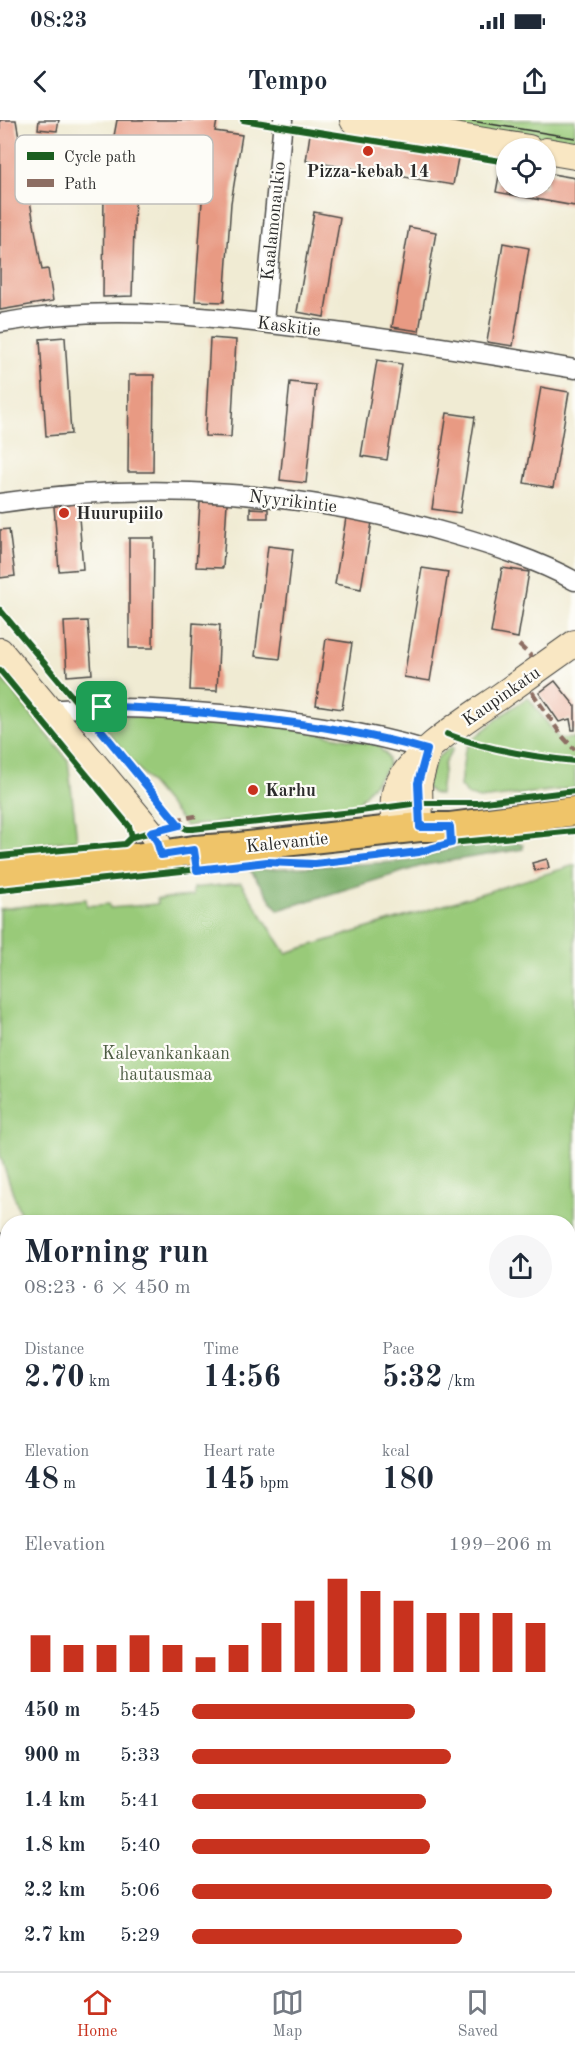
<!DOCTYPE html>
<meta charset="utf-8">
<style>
body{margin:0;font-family:"Old Standard TT",serif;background:#f6f6f7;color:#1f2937;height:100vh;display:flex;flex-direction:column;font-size:22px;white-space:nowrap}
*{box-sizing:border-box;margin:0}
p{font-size:20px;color:#747a83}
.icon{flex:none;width:33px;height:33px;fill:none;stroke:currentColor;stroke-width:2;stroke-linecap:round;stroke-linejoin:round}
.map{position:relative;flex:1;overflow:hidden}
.drawer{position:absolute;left:0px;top:1095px;width:576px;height:756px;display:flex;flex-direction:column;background:#fff;border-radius:24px 24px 0 0;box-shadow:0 2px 4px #0004}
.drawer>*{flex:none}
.tools{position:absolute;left:496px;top:18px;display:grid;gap:12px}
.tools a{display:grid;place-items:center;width:60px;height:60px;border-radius:50%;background:#fff;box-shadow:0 2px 4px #0004;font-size:30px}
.pin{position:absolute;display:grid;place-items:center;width:51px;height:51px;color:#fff;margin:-26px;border-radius:12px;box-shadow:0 3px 9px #0006}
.round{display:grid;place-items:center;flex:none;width:63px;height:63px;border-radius:32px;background:#f6f6f7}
.summary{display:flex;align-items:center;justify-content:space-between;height:102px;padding:0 24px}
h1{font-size:33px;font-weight:600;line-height:45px}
.stats{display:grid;grid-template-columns:repeat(3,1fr);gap:9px;height:102px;padding:6px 24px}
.stats div{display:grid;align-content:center}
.stats b{font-size:30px;font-weight:600}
.stats small{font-size:16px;font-weight:400}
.stats p{font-size:16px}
.chart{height:168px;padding:12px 24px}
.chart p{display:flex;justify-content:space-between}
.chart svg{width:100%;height:108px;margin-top:6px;stroke:#c8321e;stroke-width:6}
ul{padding:0 24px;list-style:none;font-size:20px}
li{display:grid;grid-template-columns:96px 72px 1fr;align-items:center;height:45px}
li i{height:15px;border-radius:8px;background:#c8321e}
.status{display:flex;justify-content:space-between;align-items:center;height:42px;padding:0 30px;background:#fff;direction:ltr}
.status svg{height:16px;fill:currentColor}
header{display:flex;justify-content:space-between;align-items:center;height:78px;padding:0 24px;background:#fff;font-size:27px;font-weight:600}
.dock{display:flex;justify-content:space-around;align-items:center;height:84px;border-top:2px solid #e0e1e3;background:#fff;font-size:16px;color:#747a83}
.dock a{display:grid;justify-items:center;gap:3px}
.dock .selected{color:#c8321e}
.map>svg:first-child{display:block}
</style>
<div class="status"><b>08:23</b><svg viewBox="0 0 49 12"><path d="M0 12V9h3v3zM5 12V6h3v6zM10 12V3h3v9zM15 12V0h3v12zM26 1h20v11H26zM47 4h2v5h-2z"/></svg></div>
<header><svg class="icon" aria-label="back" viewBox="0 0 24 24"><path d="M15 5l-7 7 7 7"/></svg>Tempo<svg class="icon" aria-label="share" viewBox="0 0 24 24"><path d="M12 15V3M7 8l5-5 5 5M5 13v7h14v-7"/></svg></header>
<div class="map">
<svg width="575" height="1851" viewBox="0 0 575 1851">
<rect width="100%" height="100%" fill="#fdfcf7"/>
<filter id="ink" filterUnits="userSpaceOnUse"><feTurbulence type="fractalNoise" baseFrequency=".0167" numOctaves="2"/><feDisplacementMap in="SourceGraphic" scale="12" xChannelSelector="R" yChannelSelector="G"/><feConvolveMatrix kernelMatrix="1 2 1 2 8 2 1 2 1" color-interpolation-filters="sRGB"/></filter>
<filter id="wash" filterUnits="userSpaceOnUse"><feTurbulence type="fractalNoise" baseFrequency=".008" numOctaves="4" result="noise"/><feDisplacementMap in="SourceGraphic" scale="24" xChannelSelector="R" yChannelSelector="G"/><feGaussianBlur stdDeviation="1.35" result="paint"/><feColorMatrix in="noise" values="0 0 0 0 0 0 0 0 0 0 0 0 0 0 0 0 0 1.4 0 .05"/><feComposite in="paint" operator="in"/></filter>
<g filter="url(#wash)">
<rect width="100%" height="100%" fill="#f0ebd3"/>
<path fill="#99ca79" stroke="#627a52" stroke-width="1.5" d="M392 0H575V30Z
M0 556 68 640 77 720 0 728Z
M528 577 559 619 575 618V668L479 679 468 675 460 666 465 630 473 619 501 596Z
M93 594 267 604 380 625 381 630C388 634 389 639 388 647L358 683 347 690 186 706Z
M451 627 453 629 444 644 440 675 432 673 425 666 437 638Z
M575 745V1302H568V1102H23L0 1035V789L86 779 87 786 109 784 110 788 157 784V779L193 776V768L241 763 286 833Z
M575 1495V1530L569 1532 568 1497Z
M575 1592V1622L569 1624V1593Z
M7 1712V1741L0 1742V1713Z"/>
<path fill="#7aae69" stroke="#526c4a" stroke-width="1.5" d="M508 720 523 725V729L425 745 278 790 250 750 397 742 423 737 460 726Z
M568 1302H575V1429H569Z"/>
<g id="blocks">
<path fill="#e89a83" d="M0 0H16L42 150 48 149 53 181 0 190Z
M39 0H59L57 11 38 9Z
M117 0H210L217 1 215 11 242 15 231 83 224 182 195 181 202 81 209 26 144 17 135 75 132 176 103 177 104 69Z
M310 14 458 38 453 65 306 41Z
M501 45 507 46V68H546V53L575 58V86L496 72Z
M314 92 340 97 324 197 297 192Z
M409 107 436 112 419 211 392 207Z
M503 123 529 128 513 226 487 222Z
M65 217 71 314 46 316 40 219Z
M210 218 236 220 231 317 205 316Z
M377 240 402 244 387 340 361 336Z
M129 255H154L153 352H128Z
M290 262 316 265 306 363 280 360Z
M541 267 569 272 553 368 524 363Z
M447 293 475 297 460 393 432 389Z
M200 382 227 383 223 448 196 447Z
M78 384 83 449 59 451 54 386Z
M250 388 268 389V398H250Z
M346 398 372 402 361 469 335 464Z
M9 409 15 456 0 458V410Z
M129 418H154L153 528H129Z
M268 426 293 429 280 539 255 536Z
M422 448 448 452 430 561 404 557Z
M502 448 529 452 518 518 491 513Z
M88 501 92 554 67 556 64 502Z
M193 503 220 505 217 571 190 570Z
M326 519 352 523 342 589 316 585Z
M555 561 575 586V610H572L570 599 559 602 539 573Z
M547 739 549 748 535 751 532 743Z
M0 1266 8 1272V1309L5 1302 0 1303Z
M575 1454V1495L568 1497V1468H571L568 1456Z
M0 1616 4 1634H0Z
M575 1639V1680L568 1682V1640Z
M568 1768 575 1771V1809L568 1807Z
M8 1783V1797L0 1799V1785Z
M8 1837V1844H24L26 1851H0V1838Z
M35 1844H92L93 1851H36Z"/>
</g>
</g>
<g filter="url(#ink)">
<use href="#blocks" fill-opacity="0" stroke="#494844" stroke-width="1.5"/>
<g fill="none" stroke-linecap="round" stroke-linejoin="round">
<defs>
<path id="street" d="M264 202 283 0
M0 203C109 183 219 197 327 211 410 221 493 235 575 249
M0 383C151 360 305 371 451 414 493 426 537 440 575 461
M48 590C106 585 163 589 221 594 290 601 360 610 427 630
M0 1123 8 1132"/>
<path id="secondary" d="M353 0 529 28
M546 31 575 36
M0 531 151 712 157 721 161 735
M420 707 419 663 427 633
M395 710C394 697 392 681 396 669 408 635 470 597 499 577 524 559 550 541 575 523
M568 1560 575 1558
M0 1662 8 1661
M568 1721 575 1723
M0 1756 8 1755"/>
<path id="primary" d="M0 753 161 735 194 730 239 727 420 707H450L575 691"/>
</defs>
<use href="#street" stroke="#494844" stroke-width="21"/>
<use href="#secondary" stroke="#494844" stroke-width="28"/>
<use href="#primary" stroke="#494844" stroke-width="32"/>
<use href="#street" stroke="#fff" stroke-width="18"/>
<use href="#secondary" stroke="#f9e7c3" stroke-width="26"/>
<use href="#primary" stroke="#efc469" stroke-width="28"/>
<path stroke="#2b2b2b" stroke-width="1.5" d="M466 0 575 18"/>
<defs>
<path id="rail" d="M568 1583 575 1581
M568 1592 575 1591
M0 1691 8 1690
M0 1702 8 1701"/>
</defs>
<use href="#rail" stroke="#2b2b2b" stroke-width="7"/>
<use href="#rail" stroke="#fdfcf7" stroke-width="4.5" stroke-dasharray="14" stroke-linecap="butt"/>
<path stroke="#8d6e63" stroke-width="4.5" stroke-dasharray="9 4.5" stroke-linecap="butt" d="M519 525 532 537
M532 572 562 616 575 630
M175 700 196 696
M568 1312H575
M568 1329H575
M568 1363 575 1364
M568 1415 575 1418
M0 1442 8 1439
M0 1499 6 1525"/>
<defs>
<path id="cycleway" d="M243 0 507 42
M0 490 179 705
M0 550 129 706 132 717
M447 614C488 630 532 637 575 641
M0 736 125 724 132 717 179 705 187 709H192L353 692 419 683H477L575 671
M0 770 267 742 315 744 419 732 451 723 575 711"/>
</defs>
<use href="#cycleway" stroke="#fdfcf7" stroke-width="10"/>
<use href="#cycleway" stroke="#1b5e20" stroke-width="6"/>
</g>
</g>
<g fill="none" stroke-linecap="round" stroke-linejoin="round" filter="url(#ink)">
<defs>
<path id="route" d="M82 587C129 586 177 590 224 595 292 601 361 611 427 630L418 663 420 707H450L451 723 419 732 315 744 267 742 197 750 194 730 161 735 157 721 151 712 179 705Z"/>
</defs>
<use href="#route" stroke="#fff" stroke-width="12"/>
<use href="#route" stroke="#1a73e8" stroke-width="8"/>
</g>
<g fill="#c8321e" stroke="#fdfcf7" stroke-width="2">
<circle cx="368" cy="31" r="6"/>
<circle cx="64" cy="393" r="6"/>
<circle cx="253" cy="670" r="6"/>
</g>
<g text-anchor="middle" stroke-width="4.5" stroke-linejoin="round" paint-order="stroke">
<g font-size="18" font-weight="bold" fill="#2b2b2b" stroke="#fdfcf7" text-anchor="start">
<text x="368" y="57" text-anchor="middle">Pizza-kebab 14</text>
<text x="76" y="399">Huurupiilo</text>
<text x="265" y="676">Karhu</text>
</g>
<g font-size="18" fill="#2b2b2b" stroke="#fdfcf7">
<text transform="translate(273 101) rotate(-84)" y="6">Kaalamonaukio</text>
<text transform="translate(289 206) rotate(7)" y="6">Kaskitie</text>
<text transform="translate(293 381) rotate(7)" y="6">Nyyrikintie</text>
<text transform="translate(501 576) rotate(-35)" y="6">Kaupinkatu</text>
<text transform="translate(287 722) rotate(-6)" y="6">Kalevantie</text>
</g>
<g font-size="18" fill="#4c5b42" stroke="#fdfcf7">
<text x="166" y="939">Kalevankankaan<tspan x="166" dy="21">hautausmaa</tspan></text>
</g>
</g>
<rect x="15" y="15" width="198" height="69" rx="9" fill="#fdfcf7" stroke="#bebdba" stroke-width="1.5"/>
<rect x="27" y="32" width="27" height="8" fill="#1b5e20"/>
<rect x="27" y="59" width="27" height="8" fill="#8d6e63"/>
<g font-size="16" fill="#2b2b2b">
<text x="64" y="42">Cycle path</text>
<text x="64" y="69">Path</text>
</g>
</svg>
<div class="tools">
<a><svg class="icon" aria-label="locate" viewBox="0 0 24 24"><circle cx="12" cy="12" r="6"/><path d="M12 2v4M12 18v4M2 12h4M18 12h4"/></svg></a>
</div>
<div class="pin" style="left:102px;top:587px;background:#1e9e55"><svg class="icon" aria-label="arrive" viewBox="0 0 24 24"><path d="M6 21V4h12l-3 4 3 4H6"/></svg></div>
<section class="drawer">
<div class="summary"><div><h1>Morning run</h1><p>08:23 · 6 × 450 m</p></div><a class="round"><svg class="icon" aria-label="share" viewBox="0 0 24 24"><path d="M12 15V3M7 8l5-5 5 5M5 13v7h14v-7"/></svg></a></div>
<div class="stats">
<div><p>Distance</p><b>2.70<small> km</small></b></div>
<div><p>Time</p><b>14:56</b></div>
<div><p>Pace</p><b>5:32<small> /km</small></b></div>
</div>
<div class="stats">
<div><p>Elevation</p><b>48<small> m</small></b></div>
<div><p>Heart rate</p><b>145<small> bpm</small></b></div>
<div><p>kcal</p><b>180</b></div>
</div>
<div class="chart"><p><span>Elevation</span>199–206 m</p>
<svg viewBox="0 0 160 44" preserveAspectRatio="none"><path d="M5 44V29M15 44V33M25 44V33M35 44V29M45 44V33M55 44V38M65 44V33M75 44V24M85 44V15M95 44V6M105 44V11M115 44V15M125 44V20M135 44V20M145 44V20M155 44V24"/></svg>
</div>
<ul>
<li><b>450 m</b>5:45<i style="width:62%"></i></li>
<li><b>900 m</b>5:33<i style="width:72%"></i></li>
<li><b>1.4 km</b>5:41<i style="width:65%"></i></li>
<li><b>1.8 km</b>5:40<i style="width:66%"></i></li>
<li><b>2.2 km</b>5:06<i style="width:100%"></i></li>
<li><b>2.7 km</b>5:29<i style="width:75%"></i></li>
</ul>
</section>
</div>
<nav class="dock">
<a class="selected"><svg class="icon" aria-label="home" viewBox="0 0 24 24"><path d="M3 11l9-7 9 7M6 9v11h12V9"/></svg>Home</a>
<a><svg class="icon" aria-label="map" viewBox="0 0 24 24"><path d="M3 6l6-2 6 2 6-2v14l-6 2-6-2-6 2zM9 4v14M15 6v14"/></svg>Map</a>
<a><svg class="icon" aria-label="saved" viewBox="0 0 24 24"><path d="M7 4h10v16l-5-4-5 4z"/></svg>Saved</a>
</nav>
